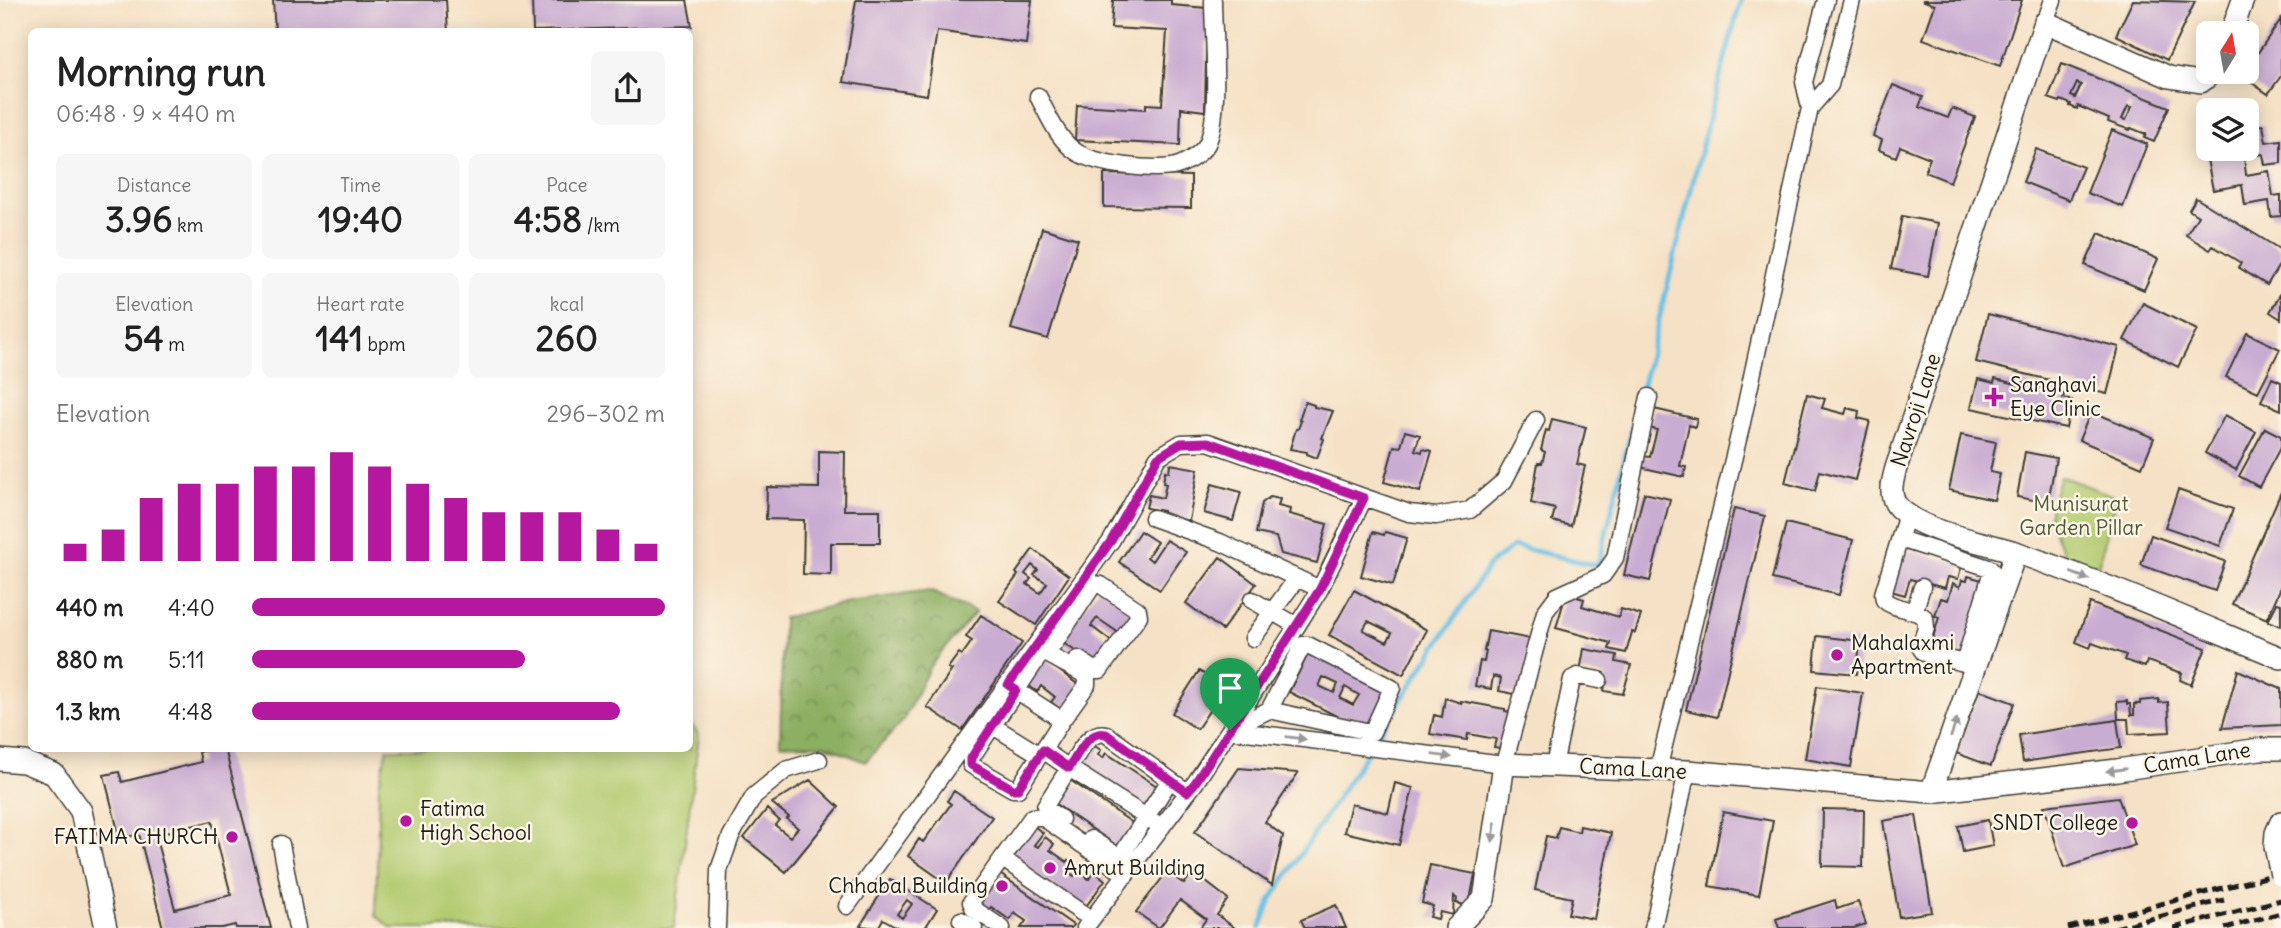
<!DOCTYPE html>
<meta charset="utf-8">
<style>
body{margin:0;font-family:Delius,sans-serif;background:#f6f6f6;color:#222;height:100vh;display:flex;flex-direction:column;font-size:26px;white-space:nowrap}
*{box-sizing:border-box;margin:0}
p{font-size:23px;color:#767676}
.icon{flex:none;width:38px;height:38px;fill:none;stroke:currentColor;stroke-width:2;stroke-linecap:round;stroke-linejoin:round}
.map{position:relative;flex:1;overflow:hidden}
.drawer{position:absolute;left:28px;top:28px;width:665px;height:724px;display:flex;flex-direction:column;background:#fff;border-radius:10px;box-shadow:0 4px 18px #0003}
.drawer>*{flex:none}
.needle{width:46px;rotate:11deg}
.controls{position:absolute;left:2196px;top:21px;display:grid;gap:14px}
.controls a{display:grid;place-items:center;width:63px;height:63px;border-radius:10px;background:#fff;box-shadow:0 4px 18px #0003;font-size:35px}
.pin{position:absolute;display:grid;place-items:center;width:60px;height:60px;color:#fff;margin:-72px -30px;border-radius:50% 50% 50% 0;rotate:-45deg;box-shadow:0 0 7px #0007}
.pin .icon{rotate:45deg}
.round{display:grid;place-items:center;flex:none;width:74px;height:74px;border-radius:10px;background:#f6f6f6}
.head{display:flex;align-items:center;justify-content:space-between;height:119px;padding:0 28px}
h1{font-size:38px;font-weight:800;line-height:52px}
.figures{display:grid;grid-template-columns:repeat(3,1fr);gap:10px;height:119px;padding:7px 28px}
.figures div{display:grid;align-content:center;border-radius:10px;background:#f6f6f6;text-align:center}
.figures b{font-size:35px;font-weight:800}
.figures small{font-size:19px;font-weight:400}
.figures p{font-size:19px}
.chart{height:196px;padding:14px 28px}
.chart p{display:flex;justify-content:space-between}
.chart svg{width:100%;height:126px;margin-top:7px;stroke:#b5179e;stroke-width:6}
ul{padding:0 28px;list-style:none;font-size:23px}
li{display:grid;grid-template-columns:112px 84px 1fr;align-items:center;height:52px}
li i{height:18px;border-radius:9px;background:#b5179e}
.map>svg:first-child{display:block}
</style>
<div class="map">
<svg width="2281" height="928" viewBox="0 0 2281 928">
<defs>
<pattern id="forest-crowns" width="20" height="18" patternUnits="userSpaceOnUse" patternTransform="scale(1.75)"><rect width="20" height="18" fill="#8daf62"/><path d="M2 6a3 3 0 1 1 6 0M12 15a3 3 0 1 1 6 0" fill="none" stroke="#728e50"/></pattern>
</defs>
<rect width="100%" height="100%" fill="#fcf5e5"/>
<filter id="ink" filterUnits="userSpaceOnUse"><feTurbulence type="fractalNoise" baseFrequency=".0143" numOctaves="2"/><feDisplacementMap in="SourceGraphic" scale="14" xChannelSelector="R" yChannelSelector="G"/><feConvolveMatrix kernelMatrix="1 2 1 2 8 2 1 2 1" color-interpolation-filters="sRGB"/></filter>
<filter id="wash" filterUnits="userSpaceOnUse"><feTurbulence type="fractalNoise" baseFrequency=".00686" numOctaves="4" result="noise"/><feDisplacementMap in="SourceGraphic" scale="28" xChannelSelector="R" yChannelSelector="G"/><feGaussianBlur stdDeviation="1.57" result="paint"/><feColorMatrix in="noise" values="0 0 0 0 0 0 0 0 0 0 0 0 0 0 0 0 0 1.4 0 .05"/><feComposite in="paint" operator="in"/></filter>
<g filter="url(#wash)">
<rect width="100%" height="100%" fill="#f5e1c5"/>
<path fill="url(#forest-crowns)" stroke="#54663f" stroke-width="2" d="M930 591 976 612 930 666 903 721 865 762 825 745 780 744 783 618 848 602Z"/>
<path fill="#b2cb70" stroke="#677446" stroke-width="2" d="M2060 476 2117 497 2094 581 2072 573 2049 519 2051 504Z
M690 723 699 735 674 928H391L376 915 379 785 387 749H690Z"/>
<g fill="none" stroke-linecap="round" stroke-linejoin="round">
<path stroke="#67bfe4" stroke-width="5" d="M1260 928 1271 900 1489 565 1514 546 1598 566 1708 121 1741 0"/>
</g>
<g id="blocks">
<path fill="#c9acd2" fill-rule="evenodd" d="M273 0H446L448 32H275Z
M532 0H687L692 26 533 31Z
M856 0H1032L1026 44 937 31 927 95 843 82Z
M1113 0H1171V5L1207 8 1205 111 1181 108 1180 145 1075 140 1077 105 1146 109V104L1162 105 1167 31 1111 28Z
M1922 0H2022L2000 66 1923 39 1935 5Z
M2133 0 2195 2 2167 60 2116 35Z
M2281 19V76L2268 94 2242 76Z
M2062 64 2169 107 2154 142 2144 138 2146 134 2131 128 2130 130 2108 122 2109 119 2078 106 2077 109 2070 106 2071 104 2061 100 2060 102 2048 98ZM2077 83 2081 85 2075 98 2071 96ZM2128 106 2132 107 2126 120 2122 119Z
M1893 85 1923 97 1919 107 1948 118 1952 108 1975 117 1950 182 1925 172 1930 158 1900 146 1896 157 1879 150 1882 140 1873 136Z
M2263 125 2266 142 2281 140V163L2265 165 2263 154 2244 157 2246 175 2269 171 2273 196 2281 195V216L2271 217 2269 201 2245 205 2242 185 2213 190 2207 159 2228 156 2227 149H2247V127Z
M2112 130 2147 144 2123 207 2087 193Z
M2036 149 2083 167 2069 200 2023 182Z
M1104 174 1191 176V208L1104 207Z
M2196 198 2281 250V262L2267 285 2238 267 2241 263 2213 246 2210 250 2186 235 2198 216 2189 210Z
M1902 216 1938 223 1928 276 1891 269Z
M1042 228 1078 239 1048 339 1011 329Z
M2099 233 2158 259 2144 290 2085 265Z
M2281 293V319L2270 312Z
M2143 303 2197 330 2178 367 2124 340Z
M1988 314 2119 347 2107 394 1976 362Z
M2247 333 2280 349 2258 392 2226 377Z
M2272 378 2281 382V410L2261 401Z
M1978 379 1994 383 1995 379 2021 385 2022 382 2064 394 2063 398 2072 401 2066 428 1971 408Z
M1807 394 1825 399 1822 408 1845 414 1847 408 1859 411 1858 418 1870 421 1855 480 1820 471 1815 491 1785 483Z
M1305 402 1314 405V407L1333 411 1322 438 1324 439 1317 458 1307 454V452L1290 449 1296 429H1298L1301 421 1299 420Z
M1654 409 1697 419 1695 427 1689 425 1680 466 1686 467 1684 477 1640 467 1642 456 1650 457 1657 430 1649 428Z
M2091 411 2154 438 2142 467 2079 440Z
M2225 415 2256 432 2236 470 2205 453Z
M1552 419 1586 427 1577 464 1585 466 1571 526 1552 521 1555 509 1531 503 1538 463H1542L1545 452 1541 450 1546 430 1549 431Z
M2265 428 2281 436V446L2259 487 2239 476Z
M1405 431 1420 435 1415 450 1422 452 1423 449 1432 451 1420 492 1384 482 1394 446 1401 447Z
M1961 435 1996 442 1990 472 2000 474 1994 500 1949 490Z
M819 451 845 452 844 510H880V543H831V575L803 574 804 520 766 519 767 487 819 488Z
M2025 452 2056 458 2048 503 2017 497Z
M1170 464 1198 469 1189 521 1162 515 1163 511 1146 508 1149 495 1163 498 1166 484 1163 483 1165 471 1169 472Z
M1212 484 1241 492 1233 521 1204 513Z
M2178 490 2233 509 2220 546 2165 527Z
M2281 492V587L2267 619 2232 604Z
M1644 493 1670 499 1650 581 1624 575Z
M1270 497 1280 499 1278 506 1290 509 1289 514 1327 524 1317 563 1281 554 1276 537 1256 533 1262 503Z
M1734 509 1765 516 1717 717 1686 710Z
M1786 523 1853 540 1839 595 1772 579Z
M1140 531 1157 542 1147 557 1152 561 1166 540 1186 552 1160 590 1119 562Z
M1373 532 1384 535 1385 532 1407 538 1393 585 1361 576Z
M2151 535 2225 561 2215 591 2141 565Z
M1033 549 1069 576 1036 625 999 601 1018 575 1016 573ZM1032 565 1038 570 1034 575 1047 583 1040 593 1027 584 1031 579 1025 574Z
M1902 549 1962 564 1958 579 1948 577 1945 588 1910 579 1905 595 1891 591Z
M1220 557 1256 584 1222 630 1186 603Z
M1968 576 1985 581 1963 657 1926 646 1929 637 1933 638 1939 617 1935 616 1941 598 1948 600 1953 583 1960 587 1962 580 1967 581Z
M1099 587 1137 614 1122 635 1097 618 1091 626 1116 645 1100 667 1060 641Z
M1354 590 1427 630 1403 675 1329 635ZM1368 621 1392 633 1387 642 1363 630Z
M1566 594 1584 599 1582 606 1619 617 1621 609 1641 615 1635 633 1632 632 1626 653 1609 649 1611 643 1556 628Z
M2090 603 2206 648 2191 685 2180 680 2182 673 2147 661 2145 667 2124 660 2126 655 2092 643 2090 648 2076 642Z
M2277 603 2281 604V626L2268 621Z
M981 615 1022 643 962 730 927 707 952 670 948 668 959 653 962 655 972 641 966 637Z
M1488 631 1531 639 1520 695 1499 691 1501 678 1493 676 1491 689 1475 686 1480 661 1484 662 1486 651H1484Z
M1817 636 1860 641 1857 674 1814 670Z
M1584 649 1617 655 1616 662 1631 665 1623 694 1604 691 1606 676 1580 672Z
M1310 650 1388 689 1366 731 1289 692ZM1323 677 1338 684 1334 693 1319 686ZM1345 687 1359 695 1353 705 1340 698Z
M1044 659 1081 687 1062 711 1051 702 1055 697 1041 686 1037 692 1026 683Z
M2238 670 2281 689V725L2222 728Z
M1199 671 1225 687 1197 729 1172 713Z
M1817 686 1863 693 1851 767 1805 759Z
M1979 690 2014 703 1991 766 1956 753Z
M1445 698 1461 703V701L1505 709V711L1518 714 1511 750 1494 747 1496 739 1468 734 1467 740 1430 734 1434 715 1442 717Z
M2159 699V703L2168 702 2170 732 2129 734 2128 719H2118L2117 702 2127 701V704H2130L2131 715H2134V704H2140V701Z
M2117 720 2121 748 2023 762 2019 735Z
M1093 745 1101 750 1098 755 1103 758 1106 753 1160 788 1146 812 1074 766 1084 758Z
M210 749H225L271 928H236L235 925 222 928H163L139 834 120 839 104 775 119 772 122 782 201 762 199 752ZM212 821 231 895 175 909 155 835Z
M1239 768 1298 773 1265 822 1283 836 1272 885 1195 832Z
M810 780 839 807 786 872 744 838 767 809 779 820 775 825 790 837 798 828 787 819 789 817 772 803Z
M1070 780 1134 824 1119 847 1054 803Z
M1395 783 1413 788 1399 845 1344 832 1351 804 1388 813Z
M954 791 992 817 946 883 908 856 919 839 923 842 951 804 947 801Z
M2118 797 2135 845 2064 868 2044 806Z
M1823 809 1864 810 1863 867 1822 866Z
M1723 812 1773 821 1759 895 1709 886Z
M1916 815 1932 912 1899 917 1883 821Z
M1988 820 1993 846 1963 852 1958 826Z
M1031 824 1043 833 1034 845 1038 847 1045 837 1054 844 1050 850 1067 862 1068 860 1076 865 1070 873 1074 876 1081 865 1090 871 1086 877 1089 879 1094 871 1105 880 1084 909 1009 855Z
M1580 826 1611 833 1594 919 1568 914 1572 898 1535 890 1546 836 1556 838 1559 827 1579 832Z
M1430 865 1475 874 1469 906 1456 903 1457 899 1454 896 1453 915 1440 912 1438 919 1430 917 1433 906 1422 903Z
M997 872 1073 925 1071 928H1021L1026 921 1014 913 1010 920 991 907 989 910 976 901Z
M1167 872 1184 884 1193 872 1228 899 1217 915 1235 928H1200L1206 919 1180 900 1159 928 1136 912Z
M890 879 937 909 925 928H899L883 919 878 928 860 926ZM907 900 912 904 902 918 897 914Z
M1835 900 1837 909 1858 902 1866 924 1854 928H1779L1776 919Z
M1336 905 1346 928H1305L1301 920Z"/>
</g>
</g>
<g filter="url(#ink)">
<use href="#blocks" fill-opacity="0" stroke="#3d3a35" stroke-width="2"/>
<g fill="none" stroke-linecap="round" stroke-linejoin="round">
<defs>
<path id="street" d="M2045 22 2053 0
M1038 96C1048 115 1059 142 1078 153 1099 165 1149 170 1172 167 1184 165 1201 154 1207 144 1221 116 1213 34 1213 0
M1810 108 1830 85 1852 0
M1907 514 1883 594 1884 600C1896 611 1914 607 1925 618L1926 628 1920 647 1924 653 1976 666
M1153 518 1220 542 1320 589
M1900 539 1989 568 1992 571 1964 663
M1252 600 1297 626
M1914 612 1922 587
M1253 638 1297 578
M1054 644 1094 584 1101 585 1138 610 1139 616 1100 670H1095L1078 659
M1045 653 1087 676V685L1062 720 1018 789H1013L971 765V758L1040 655Z
M1008 685 1062 720
M985 721 1040 755
M1232 728 1269 710 1303 645H1308L1392 688 1372 732H1370L1269 710
M1230 730 1504 764 1545 612 1557 596 1603 575 1615 558 1649 397
M1043 750 1069 768 1045 806 1046 809 1061 819
M1554 766 1572 679 1578 676 1599 680
M1658 770 1741 427 1810 108 1804 82 1826 0
M1162 827 1069 768C1078 755 1088 730 1106 734L1187 792
M1091 839 1133 866
M281 844 297 928
M1120 857 1170 780
M1003 859 1082 913
M847 906 1111 541 1158 457 1181 443 1208 442 1409 513 1436 516 1470 510 1504 481 1536 420
M961 920 974 928
M717 928 719 870 731 836 754 796 786 770 819 760
M1002 928 974 909 971 902 1032 817H1042L1126 875
M1085 928 1195 783 1297 626 1320 589 1364 498
M1653 928 1687 771"/>
<path id="secondary" d="M2231 33 2243 0
M2213 72 2201 82 2169 77 2045 22 1896 468C1892 482 1888 497 1899 508 1925 534 1983 541 2018 553 2107 584 2194 622 2281 658
M0 760 24 762 54 774 81 811 106 928
M1931 792 2016 552
M2275 846 2276 833 2281 822
M1456 928 1484 899 1504 764 1687 771 1931 792 2117 770 2260 749H2281"/>
</defs>
<use href="#street" stroke="#3d3a35" stroke-width="19"/>
<use href="#secondary" stroke="#3d3a35" stroke-width="24"/>
<use href="#street" stroke="#fff" stroke-width="16"/>
<use href="#secondary" stroke="#fff" stroke-width="21"/>
<path stroke="#1c1c1c" stroke-width="5" stroke-dasharray="10 5" stroke-linecap="butt" d="M2068 928 2281 873
M2115 928 2224 900
M2174 928 2281 900
M2225 928 2281 913"/>
<defs>
<path id="secondary-bridge" d="M2275 846 2281 875"/>
</defs>
<use href="#secondary-bridge" stroke="#3d3a35" stroke-width="24" stroke-linecap="butt"/>
<use href="#secondary-bridge" stroke="#fff" stroke-width="21"/>
</g>
<defs><path id="oneway-solid" d="M-6-.8H1V-3.2L6.5 0L1 3.2V.8H-6Z" transform="scale(1.75)"/></defs>
<g fill="#999">
<use href="#oneway-solid" transform="translate(2080 576) rotate(21)"/>
<use href="#oneway-solid" transform="translate(1954 728) rotate(-70)"/>
<use href="#oneway-solid" transform="translate(1296 738) rotate(7)"/>
<use href="#oneway-solid" transform="translate(1442 756) rotate(7)"/>
<use href="#oneway-solid" transform="translate(2116 770) rotate(172)"/>
<use href="#oneway-solid" transform="translate(1494 832) rotate(98)"/>
</g>
</g>
<g fill="none" stroke-linecap="round" stroke-linejoin="round" filter="url(#ink)">
<defs>
<path id="route" d="M1208 442 1364 498 1320 589 1195 783 1187 792 1106 734C1088 730 1078 754 1069 768L1043 750 1018 789H1013L971 765V758L1016 690 1008 685 1111 541 1158 457 1181 443Z"/>
</defs>
<use href="#route" stroke="#fff" stroke-width="14"/>
<use href="#route" stroke="#b5179e" stroke-width="9"/>
</g>
<g fill="#b5179e" stroke="#fcf5e5" stroke-width="2.5">
<path d="M1990.5 386.5h7v7h7v7h-7v7h-7v-7h-7v-7h7z"/>
<circle cx="1837" cy="655" r="7"/>
<circle cx="406" cy="821" r="7"/>
<circle cx="2132" cy="823" r="7"/>
<circle cx="232" cy="837" r="7"/>
<circle cx="1050" cy="868" r="7"/>
<circle cx="1002" cy="886" r="7"/>
</g>
<g text-anchor="middle" stroke-width="5" stroke-linejoin="round" paint-order="stroke">
<g font-size="21" fill="#1c1c1c" stroke="#fcf5e5" text-anchor="start">
<text x="2010" y="392">Sanghavi<tspan x="2010" dy="24">Eye Clinic</tspan></text>
<text x="1851" y="650">Mahalaxmi<tspan x="1851" dy="24">Apartment</tspan></text>
<text x="420" y="816">Fatima<tspan x="420" dy="24">High School</tspan></text>
<text x="2118" y="830" text-anchor="end">SNDT College</text>
<text x="218" y="844" text-anchor="end">FATIMA CHURCH</text>
<text x="1064" y="875">Amrut Building</text>
<text x="988" y="893" text-anchor="end">Chhabal Building</text>
</g>
<g font-size="21" fill="#1c1c1c" stroke="#fcf5e5">
<text transform="translate(1916 410) rotate(-72)" y="7">Navroji Lane</text>
<text transform="translate(2197 758) rotate(-9)" y="7">Cama Lane</text>
<text transform="translate(1633 769) rotate(3)" y="7">Cama Lane</text>
</g>
<g font-size="21" fill="#505939" stroke="#fcf5e5">
<text x="2081" y="511">Munisurat<tspan x="2081" dy="24">Garden Pillar</tspan></text>
</g>
</g>
</svg>
<div class="controls">
<a><svg class="needle" viewBox="-14 -14 28 28"><path d="M0-13l5 13h-10z" fill="#e53935"/><path d="M0 13l5-13h-10z" fill="#767676"/></svg></a>
<a><svg class="icon" aria-label="layers" viewBox="0 0 24 24"><path d="M12 4l9 5-9 5-9-5zM3 14l9 5 9-5"/></svg></a>
</div>
<div class="pin" style="left:1230px;top:730px;background:#1e9e55"><svg class="icon" aria-label="arrive" viewBox="0 0 24 24"><path d="M6 21V4h12l-3 4 3 4H6"/></svg></div>
<section class="drawer">
<div class="head"><div><h1>Morning run</h1><p>06:48 · 9 × 440 m</p></div><a class="round"><svg class="icon" aria-label="share" viewBox="0 0 24 24"><path d="M12 15V3M7 8l5-5 5 5M5 13v7h14v-7"/></svg></a></div>
<div class="figures">
<div><p>Distance</p><b>3.96<small> km</small></b></div>
<div><p>Time</p><b>19:40</b></div>
<div><p>Pace</p><b>4:58<small> /km</small></b></div>
</div>
<div class="figures">
<div><p>Elevation</p><b>54<small> m</small></b></div>
<div><p>Heart rate</p><b>141<small> bpm</small></b></div>
<div><p>kcal</p><b>260</b></div>
</div>
<div class="chart"><p><span>Elevation</span>296–302 m</p>
<svg viewBox="0 0 160 44" preserveAspectRatio="none"><path d="M5 44V38M15 44V33M25 44V22M35 44V17M45 44V17M55 44V11M65 44V11M75 44V6M85 44V11M95 44V17M105 44V22M115 44V27M125 44V27M135 44V27M145 44V33M155 44V38"/></svg>
</div>
<ul>
<li><b>440 m</b>4:40<i style="width:100%"></i></li>
<li><b>880 m</b>5:11<i style="width:66%"></i></li>
<li><b>1.3 km</b>4:48<i style="width:89%"></i></li>
</ul>
</section>
</div>
